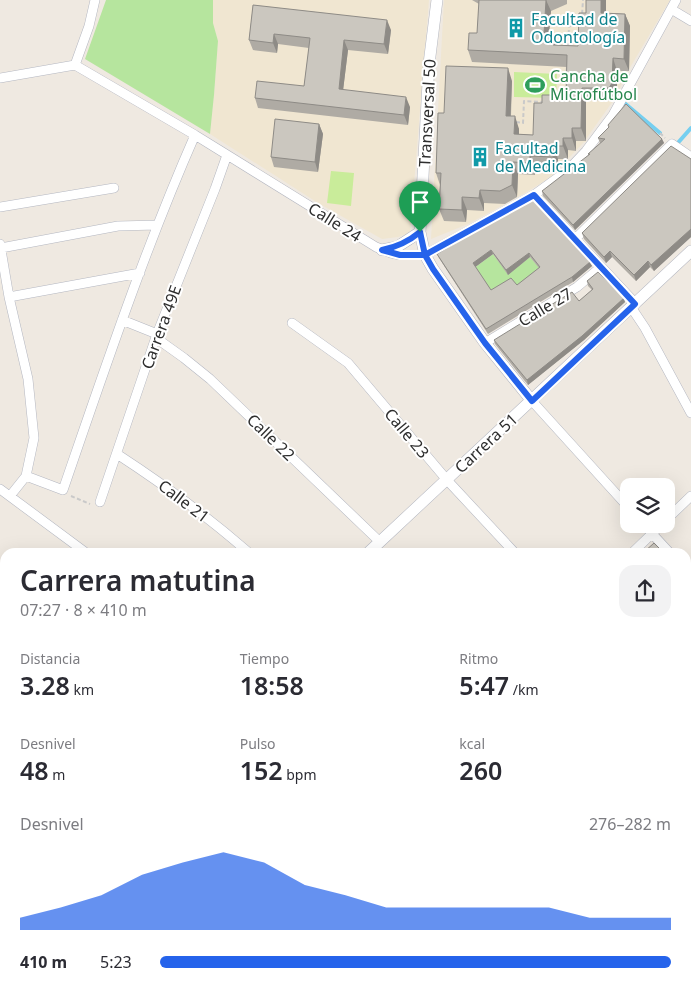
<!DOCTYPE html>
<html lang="es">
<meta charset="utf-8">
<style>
body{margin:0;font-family:"Noto Sans",sans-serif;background:#f2f2f3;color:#2b2b33;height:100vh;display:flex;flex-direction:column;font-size:19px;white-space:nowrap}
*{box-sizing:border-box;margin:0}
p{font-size:16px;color:#7c7c81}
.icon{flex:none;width:28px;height:28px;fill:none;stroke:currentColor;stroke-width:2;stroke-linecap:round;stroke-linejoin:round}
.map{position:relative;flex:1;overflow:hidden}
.details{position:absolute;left:0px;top:548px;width:691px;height:442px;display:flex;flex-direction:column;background:#fff;border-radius:15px 15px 0 0;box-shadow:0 5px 20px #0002}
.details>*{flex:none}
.fabs{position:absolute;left:620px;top:478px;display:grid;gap:10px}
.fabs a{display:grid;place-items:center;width:55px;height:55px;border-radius:10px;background:#fff;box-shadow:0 5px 20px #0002;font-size:25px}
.pin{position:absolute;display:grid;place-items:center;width:42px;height:42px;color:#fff;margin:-51px -21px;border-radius:50% 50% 50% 0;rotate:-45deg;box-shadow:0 0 5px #0007}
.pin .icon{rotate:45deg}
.round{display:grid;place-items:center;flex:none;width:52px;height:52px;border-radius:15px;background:#f2f2f3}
.summary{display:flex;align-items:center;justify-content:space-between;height:85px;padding:0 20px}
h1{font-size:28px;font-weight:600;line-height:38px}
.figures{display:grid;grid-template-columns:repeat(3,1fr);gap:8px;height:85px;padding:5px 20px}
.figures div{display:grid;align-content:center}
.figures b{font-size:25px;font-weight:600}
.figures small{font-size:14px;font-weight:400}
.figures p{font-size:14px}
.chart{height:140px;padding:10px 20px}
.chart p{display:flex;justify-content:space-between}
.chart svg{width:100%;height:90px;margin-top:5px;fill:#2563eb;opacity:.7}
ul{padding:0 20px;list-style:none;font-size:16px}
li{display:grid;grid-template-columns:80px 60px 1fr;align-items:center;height:38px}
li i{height:12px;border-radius:6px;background:#2563eb}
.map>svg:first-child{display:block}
</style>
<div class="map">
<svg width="691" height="990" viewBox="0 0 691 990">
<rect width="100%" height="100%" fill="#efe9e1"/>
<path fill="#f0e6d1" d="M213 0H429L410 233 398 237 382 239 318 203 210 134 214 95 218 41 213 23Z
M444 0H670L628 71 617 94V101H613L586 139V142H584L551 177 525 193 468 224 431 239Z"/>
<path fill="#b6e59e" d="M106 0H213V23L218 41 214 95 210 134 85 59Z
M493 254 508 274 530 257 542 271 518 290 493 295 474 268Z"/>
<path fill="#c9ec9a" d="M514 72 557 74 556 98 514 97Z
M331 171 354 173 351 206 327 203Z"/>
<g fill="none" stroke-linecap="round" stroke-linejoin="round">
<path stroke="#75cff0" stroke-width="4" d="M622 101 660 133
M676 145 691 128"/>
<defs>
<path id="minor" d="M671 9 691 21
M75 65 195 135 376 247 391 253 400 255H425L534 195 567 171 586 151 613 115 676 0
M75 65 89 26 95 0
M0 78 75 65
M534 195 635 303
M0 207 114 188
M575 239 672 144 691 157
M0 244 9 297 28 379 34 438 26 476 10 496
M1 248 118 226 157 225
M9 297 140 273
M631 307 645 328 691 413
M122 320 157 334
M292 323 348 363 447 480 514 552
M156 338 184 358 210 379 380 542
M485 343 577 287 601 267
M532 401 629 508
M117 454C163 484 207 516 248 552
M26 476 63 490C104 371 144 251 195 135
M0 489 85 552
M100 502 157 334 215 189 227 155
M666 520 691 496
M643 524 669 552
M633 552 662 524
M686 572 691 577
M686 612 691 611
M0 692 5 688
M686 740 691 738
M0 754 5 752
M686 804 691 818
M686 838 691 835
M0 842 5 839
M0 881 5 901
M39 985 41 990
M160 985 161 990
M375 985 377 990
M461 985 463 990
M590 985 592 990
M132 990 144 985"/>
<path id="tertiary" d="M437 0 429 64 420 232 425 255 433 269 485 343 532 401
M382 250 397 247 420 232
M369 552 691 251
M267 985 268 990"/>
</defs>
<use href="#minor" stroke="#b4b7c1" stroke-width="10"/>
<use href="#tertiary" stroke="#b4b7c1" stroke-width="12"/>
<path stroke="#c9c9c9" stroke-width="2" stroke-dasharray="4 2.5" stroke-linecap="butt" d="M568 47 569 27 582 15 583 0
M565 97 567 66
M516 122 523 123 524 101 543 102
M660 133 665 138
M536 173V166
M71 496 90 504"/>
<use href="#minor" stroke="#fff" stroke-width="9"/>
<use href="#tertiary" stroke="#fff" stroke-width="11"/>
</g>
<path fill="#afaba4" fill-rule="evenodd" d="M472 0H567V4L551 11 549 34H554L558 45 578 46 586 13V0H606V13L625 14 630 26 629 71H617V95L614 101 586 100V141H576V151L568 150V159H558V169H535V175L518 174 517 197 505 204 484 203V211L467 210 466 222 444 221 439 209 440 185 436 173 444 113 512 81 511 116 519 129V134L533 135 542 103 566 95 567 67 472 62 468 50 477 33 479 4Z
M253 5 391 30 388 54 348 50 343 90 410 107 408 125 258 108 255 98 304 86 309 48 278 44 277 53 253 50 249 40Z
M319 124 323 134 318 172 274 167 271 157Z
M608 125 662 139 664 143 575 230 543 196 542 191 589 156 588 154 601 143H600L598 138 609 128Z
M691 159V237L654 271 650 267 636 281 612 257 606 263 584 239 582 233Z
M531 198 592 266 573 282 488 334 439 258 437 254ZM493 254 508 275 530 257 539 268 517 285 491 290 475 267Z
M587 281 625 302 584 340 528 385 495 344 494 340 579 301 592 290 588 286Z
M686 577 691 582V605L686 606Z
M691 612V651H686V613Z
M691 685V727L686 729V688Z
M5 689V746L0 748V692Z
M691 747V801L690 799 686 798V749Z
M5 753V833L0 835V754Z
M686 818 688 820 690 824 686 826Z
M0 842 4 877 0 876Z
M49 985H129L126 989 129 990H51Z
M304 985H346L332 989Z"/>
<path fill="#8e8b86" d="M546 0 551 11 548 46 544 34Z
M601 0H606V26L601 13Z
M625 14 630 26 629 71 624 59Z
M387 20 391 30 388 54 384 44Z
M274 34 278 44 277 53 273 43Z
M554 34 559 47 553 45Z
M344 40 348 50 342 99 339 89Z
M613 58 617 71V95L614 101 609 88Z
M508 68 512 81 510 128 506 116Z
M582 88 586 100V141L581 128Z
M406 97 410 107 408 125 404 115Z
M515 116 519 129V146L514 134Z
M319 124 323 134 318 172 315 162Z
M572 128 576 141V151L572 138Z
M563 138 568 150V159L563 146Z
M662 139 664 143 575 230 573 225Z
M553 146 558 159V169L553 157Z
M530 156 535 169V175L530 163Z
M513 162 518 174 517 197 512 185Z
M480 190 484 203V211L479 198Z
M462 197 467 210 466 222 462 210Z
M691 229V237L654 271 651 265Z
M491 250 493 254 474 268 473 263Z
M610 251 612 257 606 263 604 257Z
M529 253 530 257 508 275 506 270Z
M648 261 650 267 636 281 634 275Z
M590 262 592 266 573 282 572 277Z
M624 298 625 302 584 340 528 385 527 380Z"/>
<path fill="#cbc7bf" stroke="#8e8b86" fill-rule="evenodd" d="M479 0H546L544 34H554L553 45 578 46 579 13H586V0H601V13L625 14 624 59 613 58 612 83 609 88H582L581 128H572V138H563V146H553V157L530 156V163L513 162 512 185 500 191 480 190 479 198 462 197V210L439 209 441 173H436L438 113H444L446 66 508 68 506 116H515L514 134 533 135 534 103H542V95H566L567 55 468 50 469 33H477Z
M253 5 387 20 384 44 344 40 339 89 406 97 404 115 255 98 257 81 304 86 310 38 274 34 273 43 249 40Z
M626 104 662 139 573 225 542 191 590 154H588L605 139 598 138 609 127 608 125Z
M275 119 319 124 315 162 271 157Z
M671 146 691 159V229L651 265 648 261 634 275 610 251 604 257 582 233Z
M531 198 590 262 572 277 486 329 437 254ZM491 250 506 270 529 253 540 267 517 285 511 278 491 290 473 263Z
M598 272 624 298 582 336 527 380 494 340 572 292 579 301 593 289 587 281Z
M654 543 663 552H644Z
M686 577 691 582V601L688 600 686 601Z
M691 612V646L686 647V613Z
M691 685V721L686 723V688Z
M5 689V741H3L0 742V692Z
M691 747V800L688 794H686V749Z
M5 753V828H2L0 829V754Z
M5 840V879L3 872 0 871V842Z
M691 840V990H593L596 987V985H686V843Z
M0 901H5V983L0 970Z
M4 985H31L33 990H6Z
M49 985H125L126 989 129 990H74L72 987 65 990H52Z
M144 985H154V988L156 990H133Z
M165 985H252L253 990H161H163L165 986Z
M304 985H330L332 990H306Z
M384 985H453L455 990H385Z
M470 985H522L523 990H471Z
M551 985H581L582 986H584L586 990H552Z"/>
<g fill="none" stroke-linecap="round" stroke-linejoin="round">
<defs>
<path id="route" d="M420 232 425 255 433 269 485 343 532 401 635 304 534 195 425 255H400L382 250C397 247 408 242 420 232"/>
</defs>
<use href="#route" stroke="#fff" stroke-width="10"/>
<use href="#route" stroke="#2563eb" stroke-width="6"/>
</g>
<defs>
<symbol id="building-bare" viewBox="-9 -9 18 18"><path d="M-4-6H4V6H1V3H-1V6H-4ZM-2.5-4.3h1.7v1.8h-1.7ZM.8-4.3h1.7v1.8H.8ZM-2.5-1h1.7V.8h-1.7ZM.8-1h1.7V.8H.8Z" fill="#0f9aa8" stroke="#fff" stroke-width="2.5" paint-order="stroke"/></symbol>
<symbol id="stadium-bare" viewBox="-9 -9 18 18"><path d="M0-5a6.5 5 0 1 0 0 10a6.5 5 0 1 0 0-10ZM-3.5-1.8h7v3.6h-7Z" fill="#2e9e5b" stroke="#fff" stroke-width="2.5" paint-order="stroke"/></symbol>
</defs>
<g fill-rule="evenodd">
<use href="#building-bare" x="502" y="14" width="28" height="28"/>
<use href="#stadium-bare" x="521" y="71" width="28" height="28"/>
<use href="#building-bare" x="466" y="143" width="28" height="28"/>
</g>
<g text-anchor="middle" stroke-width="4" stroke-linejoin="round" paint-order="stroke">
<g font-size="16" fill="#0d838f" stroke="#fff" text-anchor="start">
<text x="531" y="25">Facultad de<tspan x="531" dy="18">Odontología</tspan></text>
<text x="495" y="154">Facultad<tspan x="495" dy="18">de Medicina</tspan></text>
</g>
<g font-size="16" fill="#27864d" stroke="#fff" text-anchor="start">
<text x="550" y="82">Cancha de<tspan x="550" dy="18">Microfútbol</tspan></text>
</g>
<g font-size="16" fill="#2e2e2e" stroke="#fff">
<text transform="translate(427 113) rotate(-87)" y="6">Transversal 50</text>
<text transform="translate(335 222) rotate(32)" y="6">Calle 24</text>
<text transform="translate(545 307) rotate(-31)" y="6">Calle 27</text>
<text transform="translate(161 327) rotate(-70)" y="6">Carrera 49E</text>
<text transform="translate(407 433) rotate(50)" y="6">Calle 23</text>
<text transform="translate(271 437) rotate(44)" y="6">Calle 22</text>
<text transform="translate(486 443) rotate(-43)" y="6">Carrera 51</text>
<text transform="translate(184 501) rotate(37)" y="6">Calle 21</text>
</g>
</g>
</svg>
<div class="fabs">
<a><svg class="icon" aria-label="layers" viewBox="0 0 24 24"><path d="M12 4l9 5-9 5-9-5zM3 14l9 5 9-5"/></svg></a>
</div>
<div class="pin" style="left:420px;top:232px;background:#1e9e55"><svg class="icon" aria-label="arrive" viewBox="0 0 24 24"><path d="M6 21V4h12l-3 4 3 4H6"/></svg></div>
<section class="details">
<div class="summary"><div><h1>Carrera matutina</h1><p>07:27 · 8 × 410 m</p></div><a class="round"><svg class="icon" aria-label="share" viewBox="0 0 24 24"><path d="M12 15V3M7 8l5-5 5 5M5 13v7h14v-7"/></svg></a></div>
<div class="figures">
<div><p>Distancia</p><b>3.28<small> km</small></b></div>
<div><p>Tiempo</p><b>18:58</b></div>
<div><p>Ritmo</p><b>5:47<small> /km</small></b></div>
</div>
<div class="figures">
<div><p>Desnivel</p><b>48<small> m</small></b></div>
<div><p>Pulso</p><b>152<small> bpm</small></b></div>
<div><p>kcal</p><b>260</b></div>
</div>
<div class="chart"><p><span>Desnivel</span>276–282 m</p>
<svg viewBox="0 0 160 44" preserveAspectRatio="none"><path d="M0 44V38L10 33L20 27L30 17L40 11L50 6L60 11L70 22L80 27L90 33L100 33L110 33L120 33L130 33L140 38L150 38L160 38V44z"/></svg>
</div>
<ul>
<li><b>410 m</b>5:23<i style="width:100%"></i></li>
</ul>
</section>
</div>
